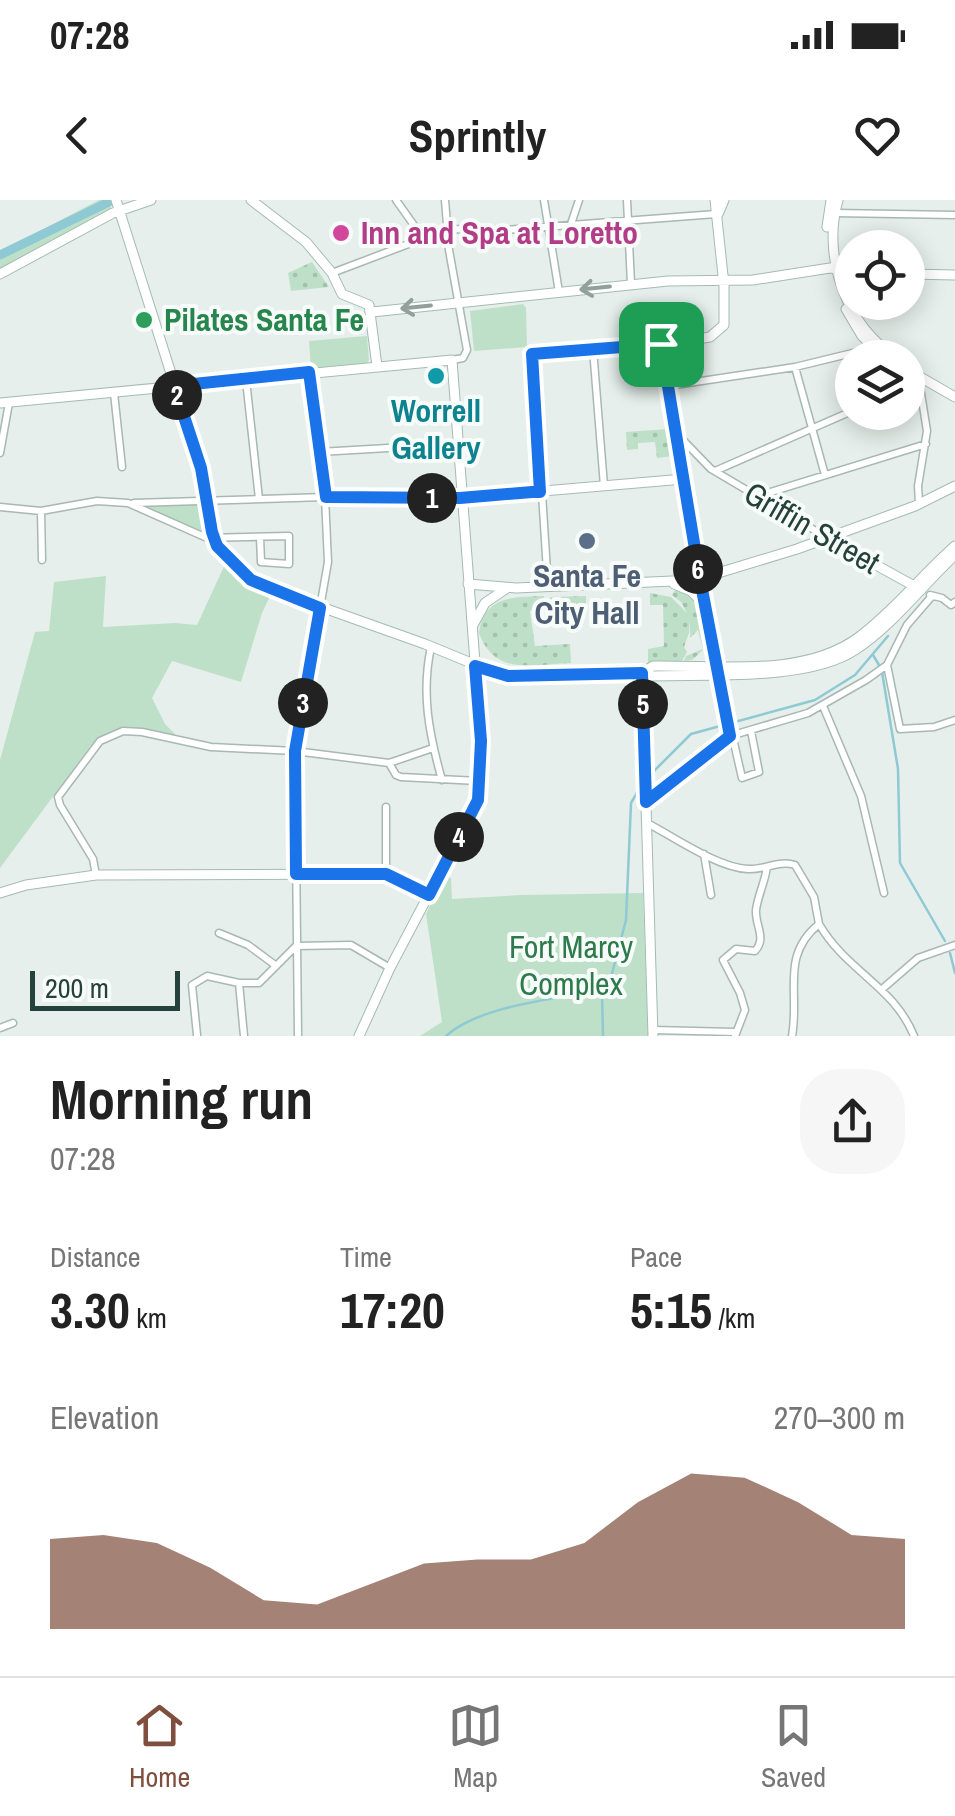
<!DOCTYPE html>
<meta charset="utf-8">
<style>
body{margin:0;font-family:"Archivo Narrow",sans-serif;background:#f6f6f6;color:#222;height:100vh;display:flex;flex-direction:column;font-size:38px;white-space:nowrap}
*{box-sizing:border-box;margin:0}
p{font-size:32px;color:#767676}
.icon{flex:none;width:55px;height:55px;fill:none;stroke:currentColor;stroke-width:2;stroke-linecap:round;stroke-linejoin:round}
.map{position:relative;height:836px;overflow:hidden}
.details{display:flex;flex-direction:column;background:#fff;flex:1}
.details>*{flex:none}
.tools{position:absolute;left:835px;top:30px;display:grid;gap:20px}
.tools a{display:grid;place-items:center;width:90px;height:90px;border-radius:50%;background:#fff;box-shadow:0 5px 25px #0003;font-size:50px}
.scale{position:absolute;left:30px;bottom:25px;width:150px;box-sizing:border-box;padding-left:10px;border:5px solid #24423a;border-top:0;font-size:28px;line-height:35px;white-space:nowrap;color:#24423a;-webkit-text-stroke:8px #f7fbf9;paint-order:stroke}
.pin{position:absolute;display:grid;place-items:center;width:85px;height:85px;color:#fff;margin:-42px;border-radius:20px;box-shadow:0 5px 15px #0006}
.km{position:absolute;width:50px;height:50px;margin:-25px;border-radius:50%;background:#222;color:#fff;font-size:28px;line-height:50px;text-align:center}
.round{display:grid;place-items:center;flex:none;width:105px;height:105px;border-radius:40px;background:#f6f6f6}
.summary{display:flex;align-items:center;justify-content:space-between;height:170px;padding:0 50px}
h1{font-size:55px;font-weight:700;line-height:75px}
.metrics{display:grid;grid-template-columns:repeat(3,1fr);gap:15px;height:170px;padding:10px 50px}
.metrics div{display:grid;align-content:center}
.metrics b{font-size:50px;font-weight:700}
.metrics small{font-size:28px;font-weight:400}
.metrics p{font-size:28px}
.chart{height:280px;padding:20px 50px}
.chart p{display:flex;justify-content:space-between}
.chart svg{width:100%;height:180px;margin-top:10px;fill:#804e3d;opacity:.7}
.status{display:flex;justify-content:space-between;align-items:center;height:70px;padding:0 50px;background:#fff;direction:ltr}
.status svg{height:28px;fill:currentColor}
header{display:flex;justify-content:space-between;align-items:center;height:130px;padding:0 50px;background:#fff;font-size:45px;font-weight:700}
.dock{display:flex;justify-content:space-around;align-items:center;height:140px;border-top:2px solid #e0e0e0;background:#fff;font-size:28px;color:#767676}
.dock a{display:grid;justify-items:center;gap:5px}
.dock .active{color:#804e3d}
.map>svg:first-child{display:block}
</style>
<div class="status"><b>07:28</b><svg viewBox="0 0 49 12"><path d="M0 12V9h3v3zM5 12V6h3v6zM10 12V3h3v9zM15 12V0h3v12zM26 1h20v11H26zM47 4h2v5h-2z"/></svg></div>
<header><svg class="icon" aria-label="back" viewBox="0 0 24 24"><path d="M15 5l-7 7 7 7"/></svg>Sprintly<svg class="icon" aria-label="heart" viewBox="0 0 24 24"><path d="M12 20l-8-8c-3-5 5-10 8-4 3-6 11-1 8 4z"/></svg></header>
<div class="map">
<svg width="955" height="836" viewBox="0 0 955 836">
<defs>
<pattern id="grass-dots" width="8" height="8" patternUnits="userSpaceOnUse" patternTransform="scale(2.5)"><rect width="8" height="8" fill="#bfe0c8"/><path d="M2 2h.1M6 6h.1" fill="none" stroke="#a4c1ad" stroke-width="1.8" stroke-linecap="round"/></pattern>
</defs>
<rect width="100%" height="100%" fill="#e6efeb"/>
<path fill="url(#grass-dots)" d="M312 62 329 87 291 91 288 73Z
M668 229 673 256 657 258 655 242 638 243V249L627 250 626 232Z
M675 390C701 396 708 425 704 449L692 460 684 461 686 456 703 449 698 430 690 438V420L689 433 684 447 687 452 682 461 648 462V449L664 446 663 405H650V393L671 397 687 413 681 402 672 395Z
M544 396 545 408 530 411 535 446 570 444 571 463C533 464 495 477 479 433 484 396 513 397 544 396Z
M586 396V404L580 408V425H567L565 406 551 408 550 397Z"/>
<path fill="#bfe0c8" d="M99 0H110L111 10 0 69V52Z
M523 104 526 108 527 147 474 151 470 111Z
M367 136 369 160 367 163 311 168 309 141Z
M202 305 208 336 143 306 150 305Z
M226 362 252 385 271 394 262 413 241 482 172 461 152 498 165 524 176 535C143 528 120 523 92 544L0 668V560L35 432 49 431 54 382 106 376 103 427 175 423 197 425Z
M445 676 451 678 452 699 522 695 643 693 648 836H420L442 822 426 714Z"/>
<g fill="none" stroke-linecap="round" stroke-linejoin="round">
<path stroke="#8ec9d4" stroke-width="2.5" d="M873 455 879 465
M882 472 898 569 900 663 945 741
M649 576 691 534 815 500 855 475 888 436
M950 753 955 773
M602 793 603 836
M446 836C480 805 557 799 602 790L609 785 626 720 631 603 641 586"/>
<path stroke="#8ec9d4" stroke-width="9" d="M0 55 113 0"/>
<defs>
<path id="street" d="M396 0 423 38
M445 0 449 50 467 150 463 158 452 160
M544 0 559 92
M627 0 631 84
M835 13 955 15
M571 24 579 0
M332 73 448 29 506 30 716 14
M593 149 604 286
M795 167 825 275
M246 180 259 299
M919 181 927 231 918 286 919 303
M668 186 795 167 873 148
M908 186 919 181
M114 193 122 267
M677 234 711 269 826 337
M319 252 457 244
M0 253 9 203
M715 271 852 211
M758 296 926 244
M134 303 325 297
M0 307 41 311 97 301 128 303 207 338 289 336V364L261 362 260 337
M41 311 42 360
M548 387 533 153 661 144
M930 395 942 398 951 405 955 402
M431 447C421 493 429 534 442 580
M887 465 900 529 934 527 955 520
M718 472 742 578 759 572 751 531
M823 506 861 596 884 693
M389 563 396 575 401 577 478 581
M646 602 730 536 808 513 866 480 887 465 907 425 932 396
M647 623C674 637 718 668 748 669 765 670 779 660 795 665L814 697 819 724C780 756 800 792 792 836
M704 654 711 695
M96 675 93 659 60 605 58 597 100 541 123 531 142 532 211 547 295 551 389 563 433 548
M386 675V607
M819 724C847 772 894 786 914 836
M219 733 248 745 275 765
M239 783 244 836
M881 790 918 758 955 745
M0 828 13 823
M653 830 735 832
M197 835 192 785 207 776 239 783H259L296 746 351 745 390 768
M298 836 295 551 328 362 325 297 309 173
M735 836 745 810 740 793 723 760 736 749 755 751C767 738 755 726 756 710 758 695 765 682 767 667"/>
<path id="secondary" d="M116 0 201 268 213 339 238 370 265 387 425 444 498 474 631 471 652 476C708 474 808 481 855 450 892 426 923 385 955 355
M251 0 306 42 332 73 342 94 369 105 377 166
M715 0 724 85V125L710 137 661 144 716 465
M838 0C822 57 846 126 897 158
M718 14 724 0
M827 27 831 0
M0 74 113 13 151 0
M908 74 955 75
M846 109 862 136 885 158
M372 112 668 81 753 80 830 68 852 71
M908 170 955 197
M0 203 452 160 481 541 476 605 390 768 359 836
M325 297 460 298 684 279
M827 338 916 387
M468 384 516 388 695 380 797 349 915 306 955 286
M674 384 691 391 702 402
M473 425 485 403 507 388
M642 473 653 836
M642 473 653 466C718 465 804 478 859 437 894 411 922 375 955 346
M0 693 26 685 96 675 360 674 390 676 429 695"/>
</defs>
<use href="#street" stroke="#a8b8b2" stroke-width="9"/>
<use href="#secondary" stroke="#a4bbb3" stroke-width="11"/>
<use href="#street" stroke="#fff" stroke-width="6"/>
<use href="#secondary" stroke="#fff" stroke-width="9"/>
</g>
<defs><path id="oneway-shaft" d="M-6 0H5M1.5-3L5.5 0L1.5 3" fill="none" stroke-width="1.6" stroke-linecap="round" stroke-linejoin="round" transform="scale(2.5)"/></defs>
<g stroke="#92a09c">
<use href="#oneway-shaft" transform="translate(595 88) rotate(174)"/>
<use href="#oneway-shaft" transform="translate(416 107) rotate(174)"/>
</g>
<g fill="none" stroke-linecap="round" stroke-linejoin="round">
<defs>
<path id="route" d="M661 144 700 379 730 536 646 602 642 473 508 476 475 466 481 541 478 600 429 695 386 674H296L295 551 320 408 251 380 217 346 212 332 201 268 174 186 309 172 326 297 460 298 532 292H540L532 154Z"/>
</defs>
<use href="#route" stroke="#fff" stroke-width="20"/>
<use href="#route" stroke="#1a73e8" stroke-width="12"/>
</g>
<circle fill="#d1479c" stroke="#f7fbf9" stroke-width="4" cx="341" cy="33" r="10"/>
<circle fill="#2e9e5b" stroke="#f7fbf9" stroke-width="4" cx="144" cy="120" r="10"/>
<circle fill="#0f9aa8" stroke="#f7fbf9" stroke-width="4" cx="436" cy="176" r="10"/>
<circle fill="#5c6f8a" stroke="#f7fbf9" stroke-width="4" cx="587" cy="341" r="10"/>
<g text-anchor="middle" stroke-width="8" stroke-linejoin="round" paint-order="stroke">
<g font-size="32" font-weight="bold" fill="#b23c85" stroke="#f7fbf9" text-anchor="start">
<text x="361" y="44">Inn and Spa at Loretto</text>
</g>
<g font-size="32" font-weight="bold" fill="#27864d" stroke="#f7fbf9" text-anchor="start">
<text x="164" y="131">Pilates Santa Fe</text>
</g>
<g font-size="32" font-weight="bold" fill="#0d838f" stroke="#f7fbf9">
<text x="436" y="222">Worrell<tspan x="436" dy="37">Gallery</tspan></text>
</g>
<g font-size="32" fill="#24423a" stroke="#f7fbf9">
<text transform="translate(812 328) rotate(30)" y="11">Griffin Street</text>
</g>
<g font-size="32" font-weight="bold" fill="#4e5e75" stroke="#f7fbf9">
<text x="587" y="387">Santa Fe<tspan x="587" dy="37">City Hall</tspan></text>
</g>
<g font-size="32" fill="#2d7a4b" stroke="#f7fbf9">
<text x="571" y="758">Fort Marcy<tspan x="571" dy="37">Complex</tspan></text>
</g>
</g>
</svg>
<div class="tools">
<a><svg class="icon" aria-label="locate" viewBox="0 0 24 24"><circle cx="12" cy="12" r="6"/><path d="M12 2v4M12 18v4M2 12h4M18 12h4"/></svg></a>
<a><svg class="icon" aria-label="layers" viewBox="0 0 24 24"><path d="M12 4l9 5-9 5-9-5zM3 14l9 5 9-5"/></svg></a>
</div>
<div class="scale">200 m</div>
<div class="pin" style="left:661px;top:144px;background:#1e9e55"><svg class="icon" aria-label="arrive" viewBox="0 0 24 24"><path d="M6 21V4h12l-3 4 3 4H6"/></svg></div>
<b class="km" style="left:432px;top:298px">1</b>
<b class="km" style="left:177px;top:195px">2</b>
<b class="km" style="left:303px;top:503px">3</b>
<b class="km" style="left:459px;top:637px">4</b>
<b class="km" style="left:643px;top:504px">5</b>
<b class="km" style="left:698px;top:369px">6</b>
</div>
<section class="details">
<div class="summary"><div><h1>Morning run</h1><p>07:28</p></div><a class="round"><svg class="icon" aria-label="share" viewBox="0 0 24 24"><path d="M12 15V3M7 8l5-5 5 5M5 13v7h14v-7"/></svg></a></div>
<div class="metrics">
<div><p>Distance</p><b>3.30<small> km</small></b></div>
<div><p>Time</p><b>17:20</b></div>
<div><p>Pace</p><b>5:15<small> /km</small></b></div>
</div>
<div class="chart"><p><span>Elevation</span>270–300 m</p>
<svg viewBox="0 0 160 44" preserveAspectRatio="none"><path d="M0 44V22L10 21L20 23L30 29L40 37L50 38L60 33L70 28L80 27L90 27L100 23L110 13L120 6L130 7L140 13L150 21L160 22V44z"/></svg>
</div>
</section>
<nav class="dock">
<a class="active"><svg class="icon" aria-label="home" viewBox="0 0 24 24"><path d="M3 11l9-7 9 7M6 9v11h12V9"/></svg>Home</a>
<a><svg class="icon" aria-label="map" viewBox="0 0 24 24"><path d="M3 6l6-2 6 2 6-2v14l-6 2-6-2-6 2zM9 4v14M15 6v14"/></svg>Map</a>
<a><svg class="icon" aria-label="saved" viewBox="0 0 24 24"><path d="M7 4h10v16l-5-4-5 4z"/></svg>Saved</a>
</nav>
